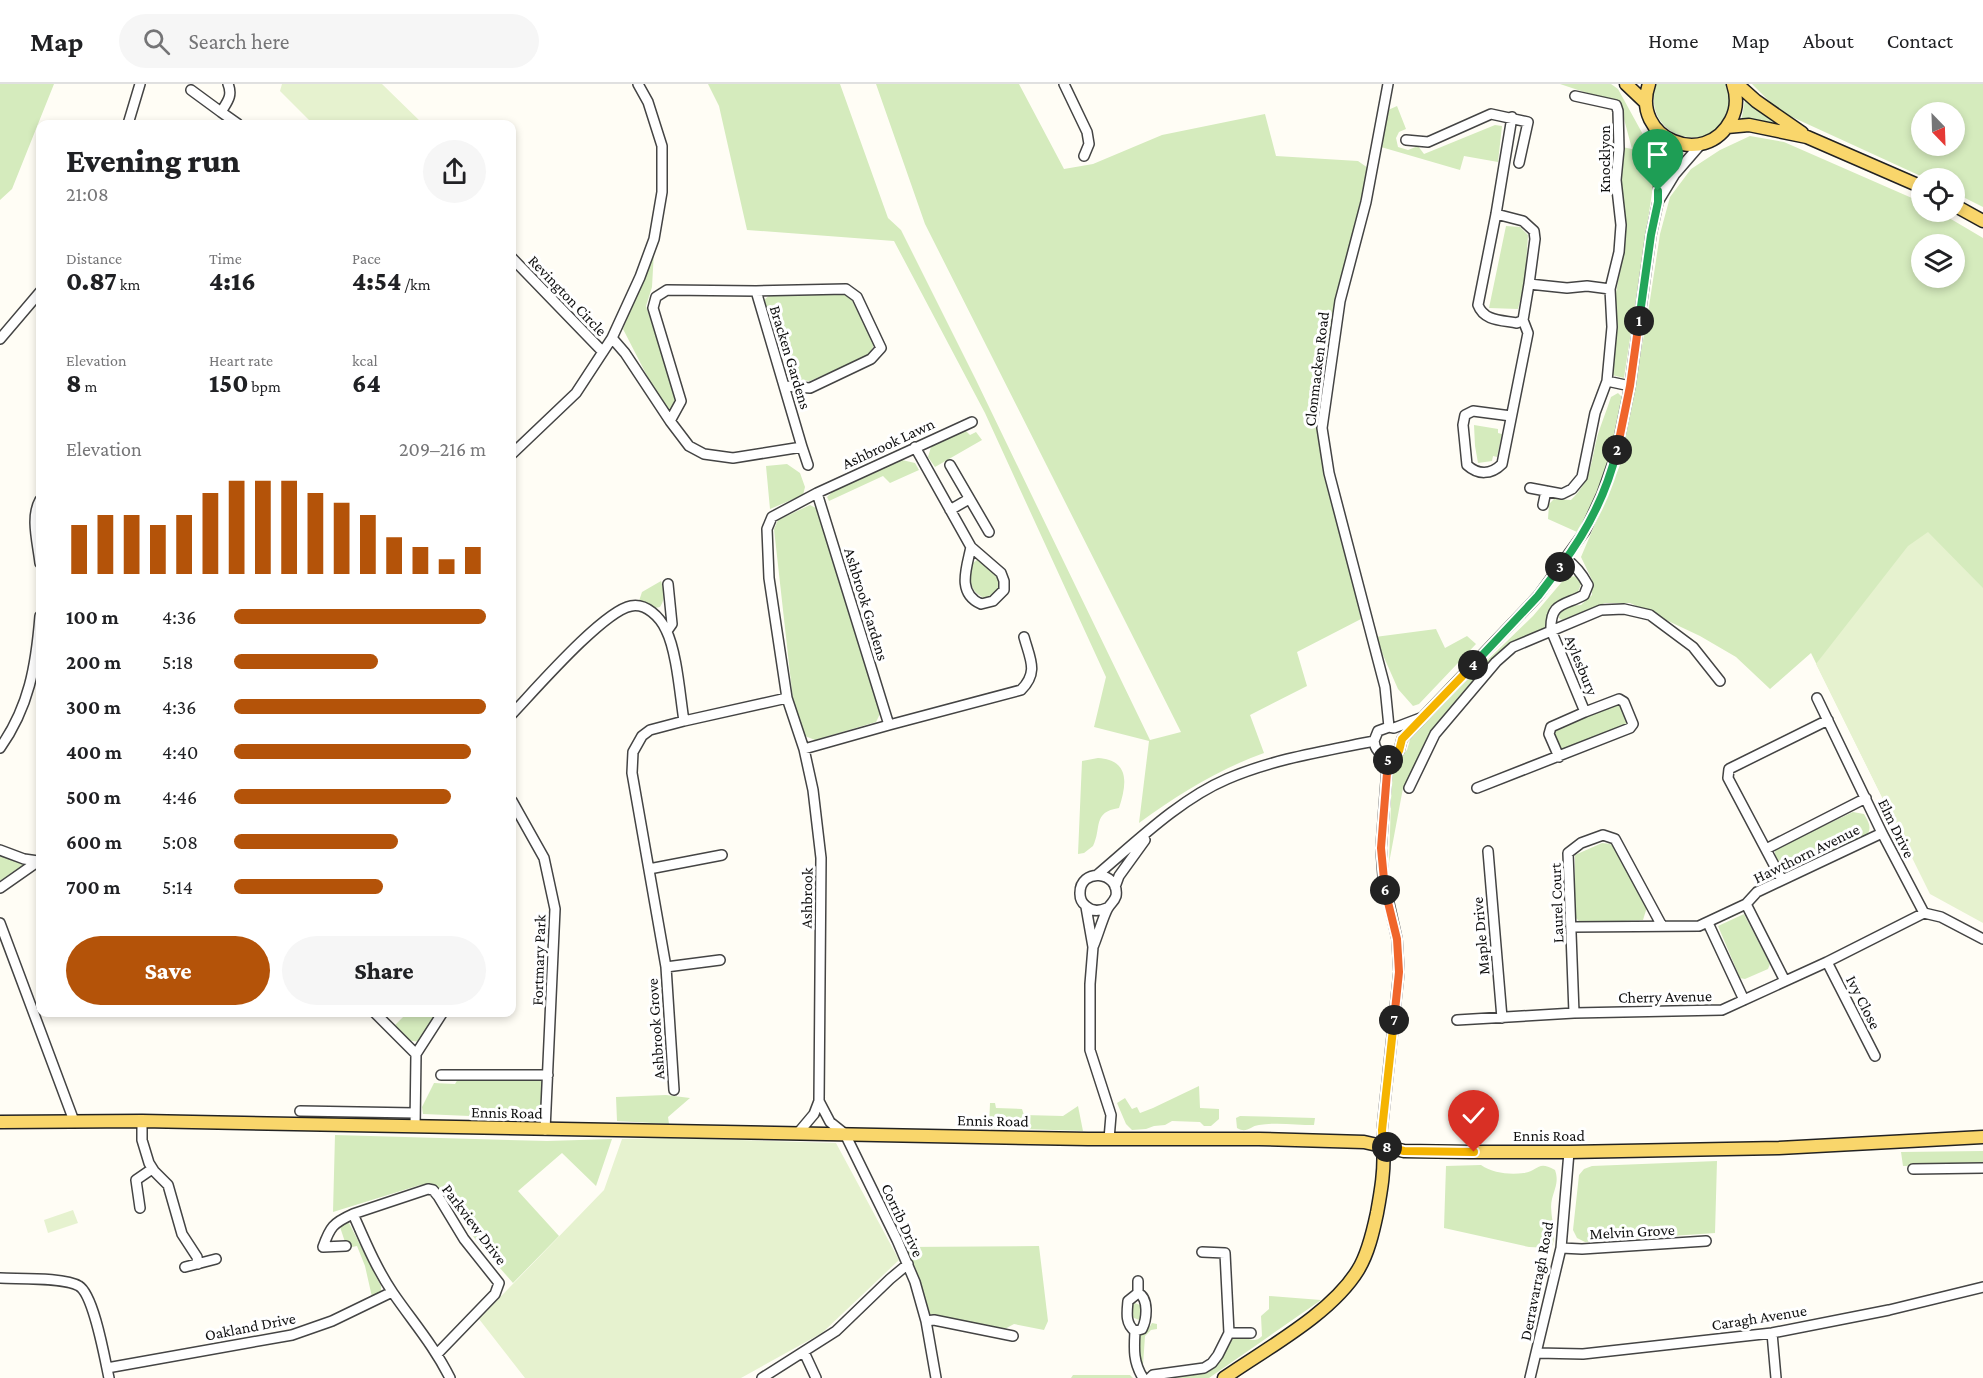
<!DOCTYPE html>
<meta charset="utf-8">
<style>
body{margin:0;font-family:"Crimson Pro",serif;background:#f6f6f6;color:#202124;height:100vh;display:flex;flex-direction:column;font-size:22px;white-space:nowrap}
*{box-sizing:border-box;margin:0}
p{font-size:20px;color:#757577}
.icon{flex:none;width:33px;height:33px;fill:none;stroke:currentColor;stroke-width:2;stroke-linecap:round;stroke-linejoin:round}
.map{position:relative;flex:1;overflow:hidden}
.panel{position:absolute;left:36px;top:36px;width:480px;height:897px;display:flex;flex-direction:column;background:#fff;border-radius:12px;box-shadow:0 3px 9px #0003}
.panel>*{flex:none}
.needle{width:39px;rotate:157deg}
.tools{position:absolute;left:1911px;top:18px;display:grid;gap:12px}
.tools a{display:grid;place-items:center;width:54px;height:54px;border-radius:50%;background:#fff;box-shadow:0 3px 9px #0003;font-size:30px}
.pin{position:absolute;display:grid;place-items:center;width:51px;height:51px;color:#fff;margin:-62px -26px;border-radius:50% 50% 50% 0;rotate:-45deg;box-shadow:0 0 6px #0007}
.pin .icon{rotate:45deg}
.km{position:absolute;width:30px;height:30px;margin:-15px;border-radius:50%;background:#222;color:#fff;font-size:16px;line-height:30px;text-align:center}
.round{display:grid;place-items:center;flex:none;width:63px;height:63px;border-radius:32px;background:#f6f6f6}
.summary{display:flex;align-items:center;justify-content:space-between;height:102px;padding:0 30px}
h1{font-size:33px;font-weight:800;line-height:45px}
.metrics{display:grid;grid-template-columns:repeat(3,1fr);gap:9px;height:102px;padding:6px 30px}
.metrics div{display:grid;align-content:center}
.metrics b{font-size:26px;font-weight:800}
.metrics small{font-size:16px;font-weight:400}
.metrics p{font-size:16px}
.chart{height:168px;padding:12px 30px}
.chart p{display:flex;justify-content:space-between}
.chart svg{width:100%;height:108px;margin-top:6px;stroke:#b45309;stroke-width:6}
.button{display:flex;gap:12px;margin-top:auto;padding:12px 30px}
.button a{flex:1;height:69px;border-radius:36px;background:#b45309;color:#fff;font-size:24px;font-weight:800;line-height:69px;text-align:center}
.button a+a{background:#f6f6f6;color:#202124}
ul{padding:0 30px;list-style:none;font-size:20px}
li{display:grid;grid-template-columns:96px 72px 1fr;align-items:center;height:45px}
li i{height:15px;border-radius:8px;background:#b45309}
header{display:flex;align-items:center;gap:36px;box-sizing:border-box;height:84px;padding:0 30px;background:#fff;border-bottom:2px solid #e0e0e0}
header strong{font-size:28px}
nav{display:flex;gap:33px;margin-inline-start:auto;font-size:21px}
.search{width:420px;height:54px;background:#f6f6f6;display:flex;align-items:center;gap:15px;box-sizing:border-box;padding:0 21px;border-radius:33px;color:#757577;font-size:22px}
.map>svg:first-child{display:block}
</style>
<header>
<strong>Map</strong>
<div class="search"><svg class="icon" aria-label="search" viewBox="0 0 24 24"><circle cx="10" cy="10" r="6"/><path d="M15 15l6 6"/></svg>Search here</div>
<nav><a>Home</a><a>Map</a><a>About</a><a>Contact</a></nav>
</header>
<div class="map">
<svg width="1983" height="1294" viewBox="0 0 1983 1294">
<rect width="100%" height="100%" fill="#fffdf5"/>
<path fill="#d5ebbd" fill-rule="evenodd" d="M0 0H54L12 105 0 116Z
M708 0H840L888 134 901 146 976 296 1150 656 1181 648 925 140 876 0H1019L1064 85 1093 80 1162 51 1265 30 1276 72 1358 77 1368 84 1356 147 1335 221 1319 343 1361 535 1297 568 1307 602 1250 631 1264 669C1217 686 1179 710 1139 739L1149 657 1094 643 1106 593 985 329 894 157 747 146 719 22Z
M1560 0H1611L1618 5 1646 56 1655 89 1624 294 1612 291 1616 236 1615 215 1622 174 1624 132 1619 97 1622 63 1632 65 1620 20Z
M1656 0H1727C1731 9 1731 18 1728 28 1715 72 1640 56 1656 0Z
M1752 0H1983V123L1955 109 1954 94H1925L1779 27ZM1922 28H1954V62H1922Z
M1745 16 1786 44 1741 38Z
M1397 22 1406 45 1399 48 1396 54 1398 63 1408 66 1418 62 1424 70 1495 41 1502 42 1498 78 1464 72 1460 86 1381 63 1386 27Z
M1750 52 1784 58 1921 118 1922 128H1939L1983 154V740L1902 753 1811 569 1770 605 1736 573 1700 552 1630 519H1605L1562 536 1559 534 1560 528 1569 522 1581 521 1592 511V496L1581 473 1620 381 1648 229 1660 150 1670 113 1691 85 1720 66ZM1922 160H1954V194H1922Z
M1665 63 1684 69 1661 101Z
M1506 142 1520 143 1528 151 1525 197 1518 225 1489 224Z
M654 167 652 203 646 222 674 306 675 319 673 325 667 326 662 321 623 245Z
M843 209 851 214 874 261 869 271 810 297 792 295 764 216 771 210Z
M1618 309 1626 317 1600 406 1577 448 1548 435 1549 420 1554 415 1571 416C1592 396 1591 376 1598 350 1602 338 1607 325 1611 313Z
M1474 341 1498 345V349L1502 350 1497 373 1493 372 1492 377 1478 379 1475 362Z
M965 346 970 351 976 348 982 356 935 383 928 373 931 363Z
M902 376 915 379 919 386 890 399 883 392 829 417 827 413 832 408Z
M787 380 800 389 805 403 803 411 770 425 766 382Z
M810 421 816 424 880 630 876 638 815 656 805 652 793 616 774 445 778 436Z
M978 475 992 486 1002 498C1000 508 995 511 986 515 968 506 970 498 972 480Z
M1578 492 1581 500 1578 508C1559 516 1545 520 1546 543L1512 559 1432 648 1403 704 1389 779 1392 686 1398 675 1407 666 1412 649 1533 532 1566 493Z
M661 497C664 507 666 514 660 523L655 524 639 517 642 508Z
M1436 545 1445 564 1467 552 1476 560 1419 620 1413 622 1398 605 1375 553Z
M1617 620 1621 621 1627 637 1626 643 1565 667 1558 665 1553 649 1555 645Z
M1098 674C1130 676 1127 700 1119 724 1092 728 1102 744 1093 762L1084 769 1078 770 1082 677Z
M1853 728 1864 730C1869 739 1873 745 1865 753L1793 788 1781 785 1775 772V765Z
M1602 759 1612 760 1647 823 1643 836 1581 839 1575 833V771Z
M0 770 24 781 0 797Z
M1744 830 1770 880 1768 885 1745 895 1740 894 1718 842Z
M407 929H437L420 957C407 960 402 949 395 941Z
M458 995H539L543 999V1035L423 1030 422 1023 434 999 455 1000Z
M1199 1002 1200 1024 1219 1025V1035L1211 1042H1204L1200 1038 1172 1037 1165 1041 1154 1042 1146 1045 1132 1046 1126 1040 1117 1019 1125 1014 1132 1025 1137 1023 1140 1029 1153 1024Z
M666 1011 690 1014 668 1033 669 1040 617 1037 616 1013Z
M990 1019H995L996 1024 1022 1025 1024 1031 1063 1032 1078 1022 1083 1047 989 1044Z
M1240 1032 1315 1034 1314 1041C1297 1041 1276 1038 1259 1041 1250 1042 1247 1050 1237 1044L1236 1034Z
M335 1051 547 1057 612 1055 596 1102 562 1069 518 1107 559 1152 513 1199 478 1159 441 1107 433 1101H420L333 1128Z
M1983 1067V1081L1903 1082 1901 1068Z
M1717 1077 1715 1149 1585 1158 1577 1154 1573 1146 1579 1091 1584 1085 1592 1082Z
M1481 1081C1493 1089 1509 1091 1524 1089 1539 1087 1537 1076 1555 1086 1559 1097 1555 1104 1552 1115 1548 1131 1559 1150 1551 1164L1529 1163 1444 1144 1446 1082Z
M348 1137 381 1202V1208L372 1213 365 1182 357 1162 347 1164 339 1140Z
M1039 1162 1048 1237 1044 1246 1014 1240 1001 1247 929 1230 905 1163Z
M1269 1212 1321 1216 1209 1294H1165C1179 1289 1199 1293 1211 1285 1222 1278 1223 1256 1236 1253 1247 1250 1252 1262 1262 1252L1261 1232 1269 1225Z
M1135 1219 1142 1222 1141 1234 1139 1236 1132 1233V1220Z
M1152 1239 1157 1240V1245L1151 1246 1145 1252 1143 1281 1138 1274 1139 1248 1149 1244Z
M1073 1291H1130L1133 1294H1071Z"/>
<path fill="#e6f2cf" d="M282 0H382L423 40H313L280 7Z
M1928 448 1983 504V839L1930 810 1816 580 1908 462Z
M670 1054 836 1059 899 1176 822 1249 741 1294H525L479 1235 604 1106 622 1055Z
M73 1126 78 1139 48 1149 44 1136Z"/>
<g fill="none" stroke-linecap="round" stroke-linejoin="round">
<defs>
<path id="minor" d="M228 0C233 12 227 18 221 28L238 40
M1064 0 1087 48 1089 60 1084 72
M1388 0 1366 118 1340 217 1322 344 1329 389 1385 603 1389 643
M191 6 221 28
M1575 12 1616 21 1618 27 1619 65 1616 96 1621 141 1619 168 1610 205 1612 243 1607 297 1630 302
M1512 33 1496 130 1478 221C1484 237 1501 236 1517 239L1523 236 1529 200 1567 204 1587 202 1610 205
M128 40 140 0
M1406 56 1428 58 1491 30 1528 38 1519 79
M1658 118 1675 90 1701 60
M1496 130 1523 137 1534 147 1535 155 1529 200
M512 174 603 268
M756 207 846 205 857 213 881 264 871 275 810 304 785 302
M612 254 625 269 670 337 689 362 704 370 733 374 802 363 756 207 667 206 656 213 653 224 681 317 670 337
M0 255 40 208
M1511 332 1473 327 1465 331 1463 341 1467 381C1478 391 1491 391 1502 380L1528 249 1523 236
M802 363 808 381
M915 363 971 463 1001 489 1004 497V506L993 517 981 520C956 509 967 483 971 463
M512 370 576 309 612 254 640 193 654 155 662 108V62L648 18 638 0
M950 381 989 448
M1530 404 1562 410 1572 405 1582 393 1595 329 1607 297
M40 416C30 433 38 460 40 479
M1543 421 1546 407
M950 426 969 415
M667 547 672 540 668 500
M787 614 769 494 767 445 772 433 817 409 972 338
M1817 614 1882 749 1924 829 1941 833 1983 855
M512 630C534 607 603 527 631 522 646 519 660 533 666 546 677 568 680 612 684 637
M1423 633 1394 644 1389 643 1378 647 1374 657C1375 666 1379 670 1388 672L1399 667 1402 655 1538 512 1585 447 1602 410 1616 370 1630 302 1651 151 1658 118 1660 73 1656 44
M889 641 1021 606C1039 588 1030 575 1024 553
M0 664C29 623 36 582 40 532
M804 665 889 641 817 409
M1559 673 1549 650 1551 643 1585 628
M1409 704 1435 650 1496 578 1513 563 1601 526 1624 525 1650 531 1693 563 1720 597
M1477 704 1630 644 1633 640 1624 618 1619 615 1585 628 1551 546C1550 518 1564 522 1584 511L1588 501C1582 490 1576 482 1566 475
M512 717 544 774 555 825 545 1046
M1766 765 1866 714
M0 766 24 775 38 777
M1488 767 1502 934
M649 785 722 771
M1097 791C1136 758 1180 715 1227 695 1273 675 1325 667 1374 657
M1782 796 1728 694 1729 685 1828 636
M1115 803 1119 792 1145 756
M0 804 40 776
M1746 820 1785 897
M1086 823 1093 863 1090 900V966L1111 1031 1109 1055
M0 839 74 1037
M1708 839 1744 916
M1572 843 1699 842 1746 820 1757 808 1882 749
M1093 863C1097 854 1104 830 1108 824 1111 819 1114 818 1116 812 1120 787 1079 783 1080 810 1080 814 1082 819 1086 822 1092 828 1100 827 1107 824
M1827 878 1875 972
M666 883 720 876
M374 928 416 970
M1574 929 1568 769 1581 759 1603 751 1615 755 1662 842
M1457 936 1574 929 1722 926 1827 878 1924 829
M441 991H548
M674 1006 666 883 632 689 633 668 642 652 650 646 684 637 787 614 804 665 813 706 821 774 819 1017 830 1038 845 1050 897 1156 915 1198 926 1237 936 1294
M300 1027 415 1029
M142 1037V1056L149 1079 154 1087 168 1101 182 1150 197 1173 198 1180
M415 1043 416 970 443 928
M798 1049 814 1030 819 1017
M1383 1062 1382 1046 1399 888 1397 855 1383 792 1381 764 1388 672
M1913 1085 1983 1084
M140 1124 136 1096 152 1085
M346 1162 323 1163C330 1143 333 1139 353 1130
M1561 1164 1582 1165 1706 1157
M185 1183 216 1175
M0 1194C18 1195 65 1193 79 1202 94 1211 105 1276 109 1294
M1138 1209 1128 1217C1127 1228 1125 1240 1135 1247L1142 1245C1147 1235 1149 1214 1138 1209V1197
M926 1237 934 1236 1013 1252
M1135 1247C1134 1265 1133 1278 1143 1294
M1229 1249H1251
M1772 1249 1776 1294
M804 1268 816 1294
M438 1269 495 1210 499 1199 464 1155 438 1112 433 1106 428 1105 353 1130C365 1157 376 1184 393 1209 413 1238 434 1262 450 1294
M1537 1269 1583 1270 1772 1249 1889 1226 1983 1203
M107 1284 292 1251 332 1237 392 1208
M762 1294 836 1247 890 1195 908 1180
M1150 1294 1153 1291 1204 1284 1212 1279 1218 1271 1229 1249 1225 1169 1202 1168
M1530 1294 1561 1164 1569 1068"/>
<path id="major" d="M1626 0 1646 19
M1649 0C1630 54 1705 86 1731 36 1737 25 1737 12 1733 0
M1737 0 1756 17 1802 49
M1727 43 1749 41 1807 53 1922 103
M1954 121 1983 137
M0 1038 142 1037 1088 1055H1259L1364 1058 1404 1067 1470 1068H1569L1779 1064 1983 1053
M1224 1294C1267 1264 1331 1230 1358 1186 1368 1170 1373 1148 1377 1129 1381 1107 1385 1085 1383 1062"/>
</defs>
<use href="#minor" stroke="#444" stroke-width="12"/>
<use href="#major" stroke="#222" stroke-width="15"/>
<use href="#minor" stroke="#fff" stroke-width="9"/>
<use href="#major" stroke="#f9d66b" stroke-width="12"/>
</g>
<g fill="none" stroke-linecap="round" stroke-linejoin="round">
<defs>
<path id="split-1" d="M1639 237 1651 151 1658 118V107"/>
<path id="split-2" d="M1617 366 1630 302 1639 237"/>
<path id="split-3" d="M1560 483C1586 449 1607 408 1617 366"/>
<path id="split-4" d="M1473 581 1538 512 1560 483"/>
<path id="split-5" d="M1388 676V672L1399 667 1402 655 1473 581"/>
<path id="split-6" d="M1385 806 1381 764 1388 676"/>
<path id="split-7" d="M1385 806 1397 855 1399 888 1394 936"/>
<path id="split-8" d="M1387 1063 1383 1062 1382 1046 1394 936"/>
<path id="split-9" d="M1387 1063 1404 1067 1474 1068"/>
</defs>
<use href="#split-1" stroke="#fff" stroke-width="12"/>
<use href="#split-2" stroke="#fff" stroke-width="12"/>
<use href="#split-3" stroke="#fff" stroke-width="12"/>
<use href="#split-4" stroke="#fff" stroke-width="12"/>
<use href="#split-5" stroke="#fff" stroke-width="12"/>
<use href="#split-6" stroke="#fff" stroke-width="12"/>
<use href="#split-7" stroke="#fff" stroke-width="12"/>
<use href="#split-8" stroke="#fff" stroke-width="12"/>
<use href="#split-9" stroke="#fff" stroke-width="12"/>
<use href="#split-1" stroke="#22a559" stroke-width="8"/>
<use href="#split-2" stroke="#f0652b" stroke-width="8"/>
<use href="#split-3" stroke="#22a559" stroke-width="8"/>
<use href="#split-4" stroke="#22a559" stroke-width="8"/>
<use href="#split-5" stroke="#f5b400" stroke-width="8"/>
<use href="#split-6" stroke="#f0652b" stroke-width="8"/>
<use href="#split-7" stroke="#f0652b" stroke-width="8"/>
<use href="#split-8" stroke="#f5b400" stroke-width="8"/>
<use href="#split-9" stroke="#f5b400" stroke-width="8"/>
</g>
<g text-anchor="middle" stroke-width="6" stroke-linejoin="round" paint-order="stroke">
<g font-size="16" fill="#111" stroke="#fff">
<text transform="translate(1604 75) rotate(-90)" y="6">Knocklyon</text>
<text transform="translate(568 211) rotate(46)" y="6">Revington Circle</text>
<text transform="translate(791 273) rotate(73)" y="6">Bracken Gardens</text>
<text transform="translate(1316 285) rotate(-83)" y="6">Clonmacken Road</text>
<text transform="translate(888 359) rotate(-25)" y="6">Ashbrook Lawn</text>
<text transform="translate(867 520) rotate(73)" y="6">Ashbrook Gardens</text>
<text transform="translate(1582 581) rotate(68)" y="6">Aylesbury</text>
<text transform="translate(1897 744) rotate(64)" y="6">Elm Drive</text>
<text transform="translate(1806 769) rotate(-26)" y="6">Hawthorn Avenue</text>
<text transform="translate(806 814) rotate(-89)" y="6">Ashbrook</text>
<text transform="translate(1556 819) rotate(-92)" y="6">Laurel Court</text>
<text transform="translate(1480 852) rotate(-95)" y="6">Maple Drive</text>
<text transform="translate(538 876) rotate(-88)" y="6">Fortmary Park</text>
<text transform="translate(1665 912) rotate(-1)" y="6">Cherry Avenue</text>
<text transform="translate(1864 918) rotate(63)" y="6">Ivy Close</text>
<text transform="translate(655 945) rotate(-94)" y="6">Ashbrook Grove</text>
<text transform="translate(507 1028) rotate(1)" y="6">Ennis Road</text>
<text transform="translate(993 1036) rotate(1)" y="6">Ennis Road</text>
<text x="1549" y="1057">Ennis Road</text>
<text transform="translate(903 1136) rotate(65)" y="6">Corrib Drive</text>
<text transform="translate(475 1140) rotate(53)" y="6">Parkview Drive</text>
<text transform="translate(1632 1147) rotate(-3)" y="6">Melvin Grove</text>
<text transform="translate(1536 1197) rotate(-79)" y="6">Derravarragh Road</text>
<text transform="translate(1759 1233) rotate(-9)" y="6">Caragh Avenue</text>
<text transform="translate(250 1242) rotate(-11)" y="6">Oakland Drive</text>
</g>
</g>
</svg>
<div class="tools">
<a><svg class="needle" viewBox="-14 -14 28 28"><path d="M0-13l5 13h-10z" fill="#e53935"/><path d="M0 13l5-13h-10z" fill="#757577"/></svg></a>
<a><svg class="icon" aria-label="locate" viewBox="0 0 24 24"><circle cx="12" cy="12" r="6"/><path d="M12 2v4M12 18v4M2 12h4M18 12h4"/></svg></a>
<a><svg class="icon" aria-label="layers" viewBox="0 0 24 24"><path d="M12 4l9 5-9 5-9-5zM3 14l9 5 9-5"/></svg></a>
</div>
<div class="pin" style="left:1658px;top:107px;background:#1e9e55"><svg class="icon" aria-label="arrive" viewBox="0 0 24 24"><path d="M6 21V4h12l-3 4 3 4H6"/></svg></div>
<div class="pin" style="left:1474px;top:1068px;background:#d93025"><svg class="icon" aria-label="check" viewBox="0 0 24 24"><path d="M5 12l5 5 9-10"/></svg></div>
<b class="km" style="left:1639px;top:237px">1</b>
<b class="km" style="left:1617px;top:366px">2</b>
<b class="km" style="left:1560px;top:483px">3</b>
<b class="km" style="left:1473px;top:581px">4</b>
<b class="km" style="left:1388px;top:676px">5</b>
<b class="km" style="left:1385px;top:806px">6</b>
<b class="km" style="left:1394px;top:936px">7</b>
<b class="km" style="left:1387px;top:1063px">8</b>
<section class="panel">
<div class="summary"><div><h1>Evening run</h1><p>21:08</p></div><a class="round"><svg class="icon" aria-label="share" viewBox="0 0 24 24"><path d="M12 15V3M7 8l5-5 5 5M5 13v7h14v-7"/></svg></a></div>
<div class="metrics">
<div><p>Distance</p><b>0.87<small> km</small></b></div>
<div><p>Time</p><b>4:16</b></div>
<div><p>Pace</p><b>4:54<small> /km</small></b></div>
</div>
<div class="metrics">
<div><p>Elevation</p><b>8<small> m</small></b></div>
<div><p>Heart rate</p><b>150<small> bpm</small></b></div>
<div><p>kcal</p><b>64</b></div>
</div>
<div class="chart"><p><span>Elevation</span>209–216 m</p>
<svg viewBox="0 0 160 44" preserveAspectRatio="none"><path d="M5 44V24M15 44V20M25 44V20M35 44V24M45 44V20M55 44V11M65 44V6M75 44V6M85 44V6M95 44V11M105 44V15M115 44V20M125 44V29M135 44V33M145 44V38M155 44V33"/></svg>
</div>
<ul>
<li><b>100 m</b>4:36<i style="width:100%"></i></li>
<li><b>200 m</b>5:18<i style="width:57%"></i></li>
<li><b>300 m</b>4:36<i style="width:100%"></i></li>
<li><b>400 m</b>4:40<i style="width:94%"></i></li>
<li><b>500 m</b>4:46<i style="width:86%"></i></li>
<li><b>600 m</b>5:08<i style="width:65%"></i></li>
<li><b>700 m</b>5:14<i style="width:59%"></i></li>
</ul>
<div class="button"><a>Save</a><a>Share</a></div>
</section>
</div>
